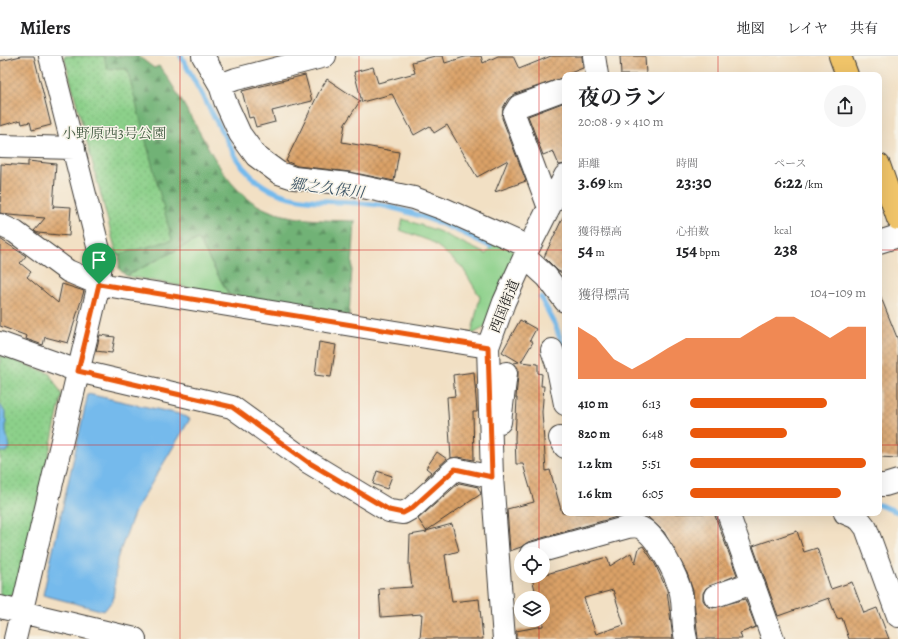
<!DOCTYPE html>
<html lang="ja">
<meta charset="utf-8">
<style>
body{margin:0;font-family:Alegreya,"Noto Serif JP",serif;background:#f6f6f6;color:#202124;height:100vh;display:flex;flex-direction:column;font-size:15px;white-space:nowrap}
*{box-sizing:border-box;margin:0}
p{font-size:13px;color:#757577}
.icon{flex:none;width:22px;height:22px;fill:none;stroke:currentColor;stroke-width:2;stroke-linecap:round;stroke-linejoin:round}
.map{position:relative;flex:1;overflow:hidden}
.panel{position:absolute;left:562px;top:16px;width:320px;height:444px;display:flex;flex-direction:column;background:#fff;border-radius:8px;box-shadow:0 4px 16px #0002}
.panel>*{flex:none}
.fabs{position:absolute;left:514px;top:491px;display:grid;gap:8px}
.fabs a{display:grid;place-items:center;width:36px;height:36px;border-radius:50%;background:#fff;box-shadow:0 4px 16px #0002;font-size:20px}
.pin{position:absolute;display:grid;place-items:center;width:34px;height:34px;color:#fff;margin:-41px -17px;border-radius:50% 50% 50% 0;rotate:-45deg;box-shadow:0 0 4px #0007}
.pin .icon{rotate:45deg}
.round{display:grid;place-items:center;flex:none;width:42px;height:42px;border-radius:21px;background:#f6f6f6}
.overview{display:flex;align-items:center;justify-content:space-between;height:68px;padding:0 16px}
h1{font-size:22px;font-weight:700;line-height:30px}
.figures{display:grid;grid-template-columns:repeat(3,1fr);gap:6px;height:68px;padding:4px 16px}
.figures div{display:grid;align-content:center}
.figures b{font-size:17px;font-weight:700}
.figures small{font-size:11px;font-weight:400}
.figures p{font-size:11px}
.chart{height:112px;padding:8px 16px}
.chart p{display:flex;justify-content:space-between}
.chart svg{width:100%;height:72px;margin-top:4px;fill:#ea580c;opacity:.7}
ul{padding:0 16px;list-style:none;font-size:13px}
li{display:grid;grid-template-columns:64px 48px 1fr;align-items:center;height:30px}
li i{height:10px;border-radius:5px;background:#ea580c}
header{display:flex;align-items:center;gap:24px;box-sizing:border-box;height:56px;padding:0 20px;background:#fff;border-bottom:1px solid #e0e0e0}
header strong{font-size:19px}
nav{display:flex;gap:22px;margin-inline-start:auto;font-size:14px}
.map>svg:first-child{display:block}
</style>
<header>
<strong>Milers</strong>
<nav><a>地図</a><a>レイヤ</a><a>共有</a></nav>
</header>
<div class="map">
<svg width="898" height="583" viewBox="0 0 898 583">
<defs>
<pattern id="forest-firs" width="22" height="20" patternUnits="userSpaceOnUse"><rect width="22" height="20" fill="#71b276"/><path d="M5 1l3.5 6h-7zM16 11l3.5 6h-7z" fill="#5c9060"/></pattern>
<pattern id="park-dots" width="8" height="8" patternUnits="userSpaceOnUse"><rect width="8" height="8" fill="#8cd08a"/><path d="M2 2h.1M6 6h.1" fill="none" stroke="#78b276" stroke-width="1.8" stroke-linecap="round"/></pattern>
<pattern id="building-cross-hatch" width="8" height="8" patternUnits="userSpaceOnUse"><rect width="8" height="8" fill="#dba267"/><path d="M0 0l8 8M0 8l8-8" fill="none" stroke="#b18354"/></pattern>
</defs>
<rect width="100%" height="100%" fill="#f7f3e8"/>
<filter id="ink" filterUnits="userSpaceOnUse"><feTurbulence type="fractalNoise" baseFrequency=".025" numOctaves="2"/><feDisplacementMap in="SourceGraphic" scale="8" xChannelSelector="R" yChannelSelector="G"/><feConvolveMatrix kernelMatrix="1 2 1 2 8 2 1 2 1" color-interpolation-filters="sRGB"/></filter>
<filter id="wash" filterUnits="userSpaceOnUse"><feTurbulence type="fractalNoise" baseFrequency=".012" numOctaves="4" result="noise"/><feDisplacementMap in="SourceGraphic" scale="16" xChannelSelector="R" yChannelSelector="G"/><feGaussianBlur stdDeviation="0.9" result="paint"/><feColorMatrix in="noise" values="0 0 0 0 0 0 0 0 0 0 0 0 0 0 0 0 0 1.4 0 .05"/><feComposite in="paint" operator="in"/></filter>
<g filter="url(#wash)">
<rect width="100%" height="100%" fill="#f2e0c4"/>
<path fill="#8cd08a" stroke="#547653" d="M403 163 438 175 486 198 497 183 512 192 515 200 485 271 471 279 480 241 462 211 441 193 430 185 400 174Z
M198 183 229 239 126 220Z"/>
<path fill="url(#forest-firs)" stroke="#466749" d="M71 0H138L154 12 159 10 166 19C178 38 189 58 200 77 218 109 234 141 270 155 297 165 327 164 355 165L349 260 229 239 198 183 126 220 119 213 120 186Z"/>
<path fill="url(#park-dots)" stroke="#547653" d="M64 0H104L107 13H127L172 184 117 199Z
M0 299 49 317 62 339 18 535 7 542 0 540Z"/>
<path fill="#75baec" stroke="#486b84" d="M88 338 179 358 190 363 135 455 117 503 113 544 104 555 43 539Z
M0 348 6 358V376L10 391 7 396H0Z"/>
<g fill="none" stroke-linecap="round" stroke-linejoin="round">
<path stroke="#75baec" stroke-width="5.5" d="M181 0 237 103C274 159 328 139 385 150 422 158 457 173 490 190
M541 242 555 268 565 296
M879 449 898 456"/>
</g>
<g id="blocks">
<path fill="url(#building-cross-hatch)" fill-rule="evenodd" d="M21 0H34L51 69 32 74 30 66 22 68 21 64 0 70V5Z
M435 0H443L445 7 468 0H481L483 7 498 0H513L519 13 551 0H582L583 12 565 19V21L515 38 508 43 503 52 502 62 526 125 495 136 508 104 477 121 447 69 434 77 430 70 414 79 392 38 362 46 354 16 373 11 378 27 415 17 412 6Z
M620 0H645L646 19H621Z
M305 19 312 45 272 55 275 66 256 71 253 61 249 62 242 35Z
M327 23 360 45 345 68 342 86 399 96 394 125 350 116 297 110 286 105 319 36Z
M565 46V108L559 109 553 95 543 99 528 60Z
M28 105 56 108 53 152 54 150 71 151 69 180 38 177 34 175 45 162 9 159 0 157 1 108 28 110Z
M565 157V218L558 215 544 201Z
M0 183 26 200 20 207 31 216 27 221 58 247 62 228 84 235 68 287 45 281 43 289 26 283 27 280 0 270Z
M880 239 898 284V402L879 401Z
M520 264 536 273 530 284 533 286 521 306 538 308V317L542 318 541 330H544L542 356 546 415 550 414 562 457H619L620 460 528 486 521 491 510 495 507 453 534 446 523 408H516L515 382 517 342H516L518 319V312L514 307 519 306 502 296Z
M100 279 115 281 112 297 96 295Z
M319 286 336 289 331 321 315 319Z
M474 316 477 356H473L474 404 458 401 451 402 447 341 455 340 453 319Z
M437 396 447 403 425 423 431 416 426 412Z
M377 415 392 420 387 433 373 428Z
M459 427 478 431 481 438 426 475 452 468 459 495 445 499 452 546 479 543 483 583H420L422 558 381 561 379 533 412 531 409 508 410 479 427 476 418 463Z
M649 457H714L737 519 706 532 703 537V544L707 550 713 552 745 543 756 571 740 577 742 583H698L693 535 687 517 664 476 648 461Z
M797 475 804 496 817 492 831 533 852 526 864 557 877 552 889 583H849L842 562 837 563 829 542 778 560 753 490Z
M643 490 655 508 667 534 673 583H516V575L543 570V542H537L532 522 607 501 610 510 631 497 635 508 639 492ZM613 534 624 569 596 578 584 542Z"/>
</g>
</g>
<g filter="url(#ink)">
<use href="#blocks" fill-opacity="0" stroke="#3c3935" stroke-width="1"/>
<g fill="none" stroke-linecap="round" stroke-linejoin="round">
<defs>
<path id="minor" d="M203 0 220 29 225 45 240 78 256 100 279 117 294 122 349 128 414 142 444 153 529 191
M594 0 597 19
M220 29 236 23 325 0
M0 90 74 92
M549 152 514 58 519 50 565 33
M0 169 15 176 68 215 99 228 488 291
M879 186 898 180
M525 201 547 221 565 245
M0 287 78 315 232 351 308 406 389 455 403 457 412 452 455 413 492 421
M552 294 557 308 565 348
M500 366 506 317
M560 382 565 391
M879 429H885L898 425
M728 457 773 583
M845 457 859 463 866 472 898 560
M531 498 628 471C634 470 639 470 643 473 658 482 677 520 681 537 684 552 682 568 686 583
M715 540 752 527
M0 551 135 583
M15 583 99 228 101 202 50 0
M504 583 492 421 488 291 504 246 529 191 565 120"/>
<path id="highway" d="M840 0 847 19
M879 109 898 163"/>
</defs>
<use href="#minor" stroke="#3c3935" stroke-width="24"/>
<use href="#highway" stroke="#3c3935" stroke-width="24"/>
<use href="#minor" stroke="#fff" stroke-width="22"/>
<use href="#highway" stroke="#f0c469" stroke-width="22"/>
</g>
</g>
<g fill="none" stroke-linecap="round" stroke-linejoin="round" filter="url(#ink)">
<defs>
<path id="route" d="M99 228 488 291 492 421 455 413 412 452 403 457 389 454 308 406 232 351 78 315Z"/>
</defs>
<use href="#route" stroke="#fff" stroke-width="8"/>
<use href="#route" stroke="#ea580c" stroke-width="5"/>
</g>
<path fill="none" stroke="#d62828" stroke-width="1" stroke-opacity="0.55" d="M180 0V583M359 0V583M539 0V498M718 0V19M0 194H565M879 194H898M0 389H565M879 389H898M718 457V583M539 520V542M539 564V583"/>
<g text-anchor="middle" stroke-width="3" stroke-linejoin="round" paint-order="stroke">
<g font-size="14" fill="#435b42" stroke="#f7f3e8">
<text x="114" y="82">小野原西3号公園</text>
</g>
<g font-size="14" fill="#1c1c1c" stroke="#f7f3e8">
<text transform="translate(504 250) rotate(-68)" y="5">西国街道</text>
</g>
<g font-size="15" font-style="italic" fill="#3b5365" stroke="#f7f3e8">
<text transform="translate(327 132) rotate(7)" y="5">郷之久保川</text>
</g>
</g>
</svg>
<div class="fabs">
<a><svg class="icon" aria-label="locate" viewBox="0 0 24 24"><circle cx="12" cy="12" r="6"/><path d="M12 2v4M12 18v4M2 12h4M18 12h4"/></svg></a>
<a><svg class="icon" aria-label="layers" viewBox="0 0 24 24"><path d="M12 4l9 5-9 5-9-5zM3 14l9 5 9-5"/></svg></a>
</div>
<div class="pin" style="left:99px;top:228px;background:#1e9e55"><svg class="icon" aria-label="arrive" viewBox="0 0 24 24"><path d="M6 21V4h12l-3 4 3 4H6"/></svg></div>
<section class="panel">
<div class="overview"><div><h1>夜のラン</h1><p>20:08 · 9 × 410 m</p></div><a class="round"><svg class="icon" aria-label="share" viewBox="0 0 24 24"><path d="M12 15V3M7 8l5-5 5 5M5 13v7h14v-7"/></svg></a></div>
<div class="figures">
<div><p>距離</p><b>3.69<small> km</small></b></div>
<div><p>時間</p><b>23:30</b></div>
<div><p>ペース</p><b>6:22<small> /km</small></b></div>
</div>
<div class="figures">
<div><p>獲得標高</p><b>54<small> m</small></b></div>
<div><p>心拍数</p><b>154<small> bpm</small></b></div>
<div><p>kcal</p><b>238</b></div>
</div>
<div class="chart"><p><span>獲得標高</span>104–109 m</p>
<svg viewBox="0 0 160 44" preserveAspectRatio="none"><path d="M0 44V12L10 19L20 32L30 38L40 32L50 25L60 19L70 19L80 19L90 19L100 12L110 6L120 6L130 12L140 19L150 12L160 12V44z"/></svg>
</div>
<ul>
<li><b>410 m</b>6:13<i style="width:78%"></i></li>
<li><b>820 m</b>6:48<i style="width:55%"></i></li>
<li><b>1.2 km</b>5:51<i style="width:100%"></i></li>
<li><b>1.6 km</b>6:05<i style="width:86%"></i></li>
</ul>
</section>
</div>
